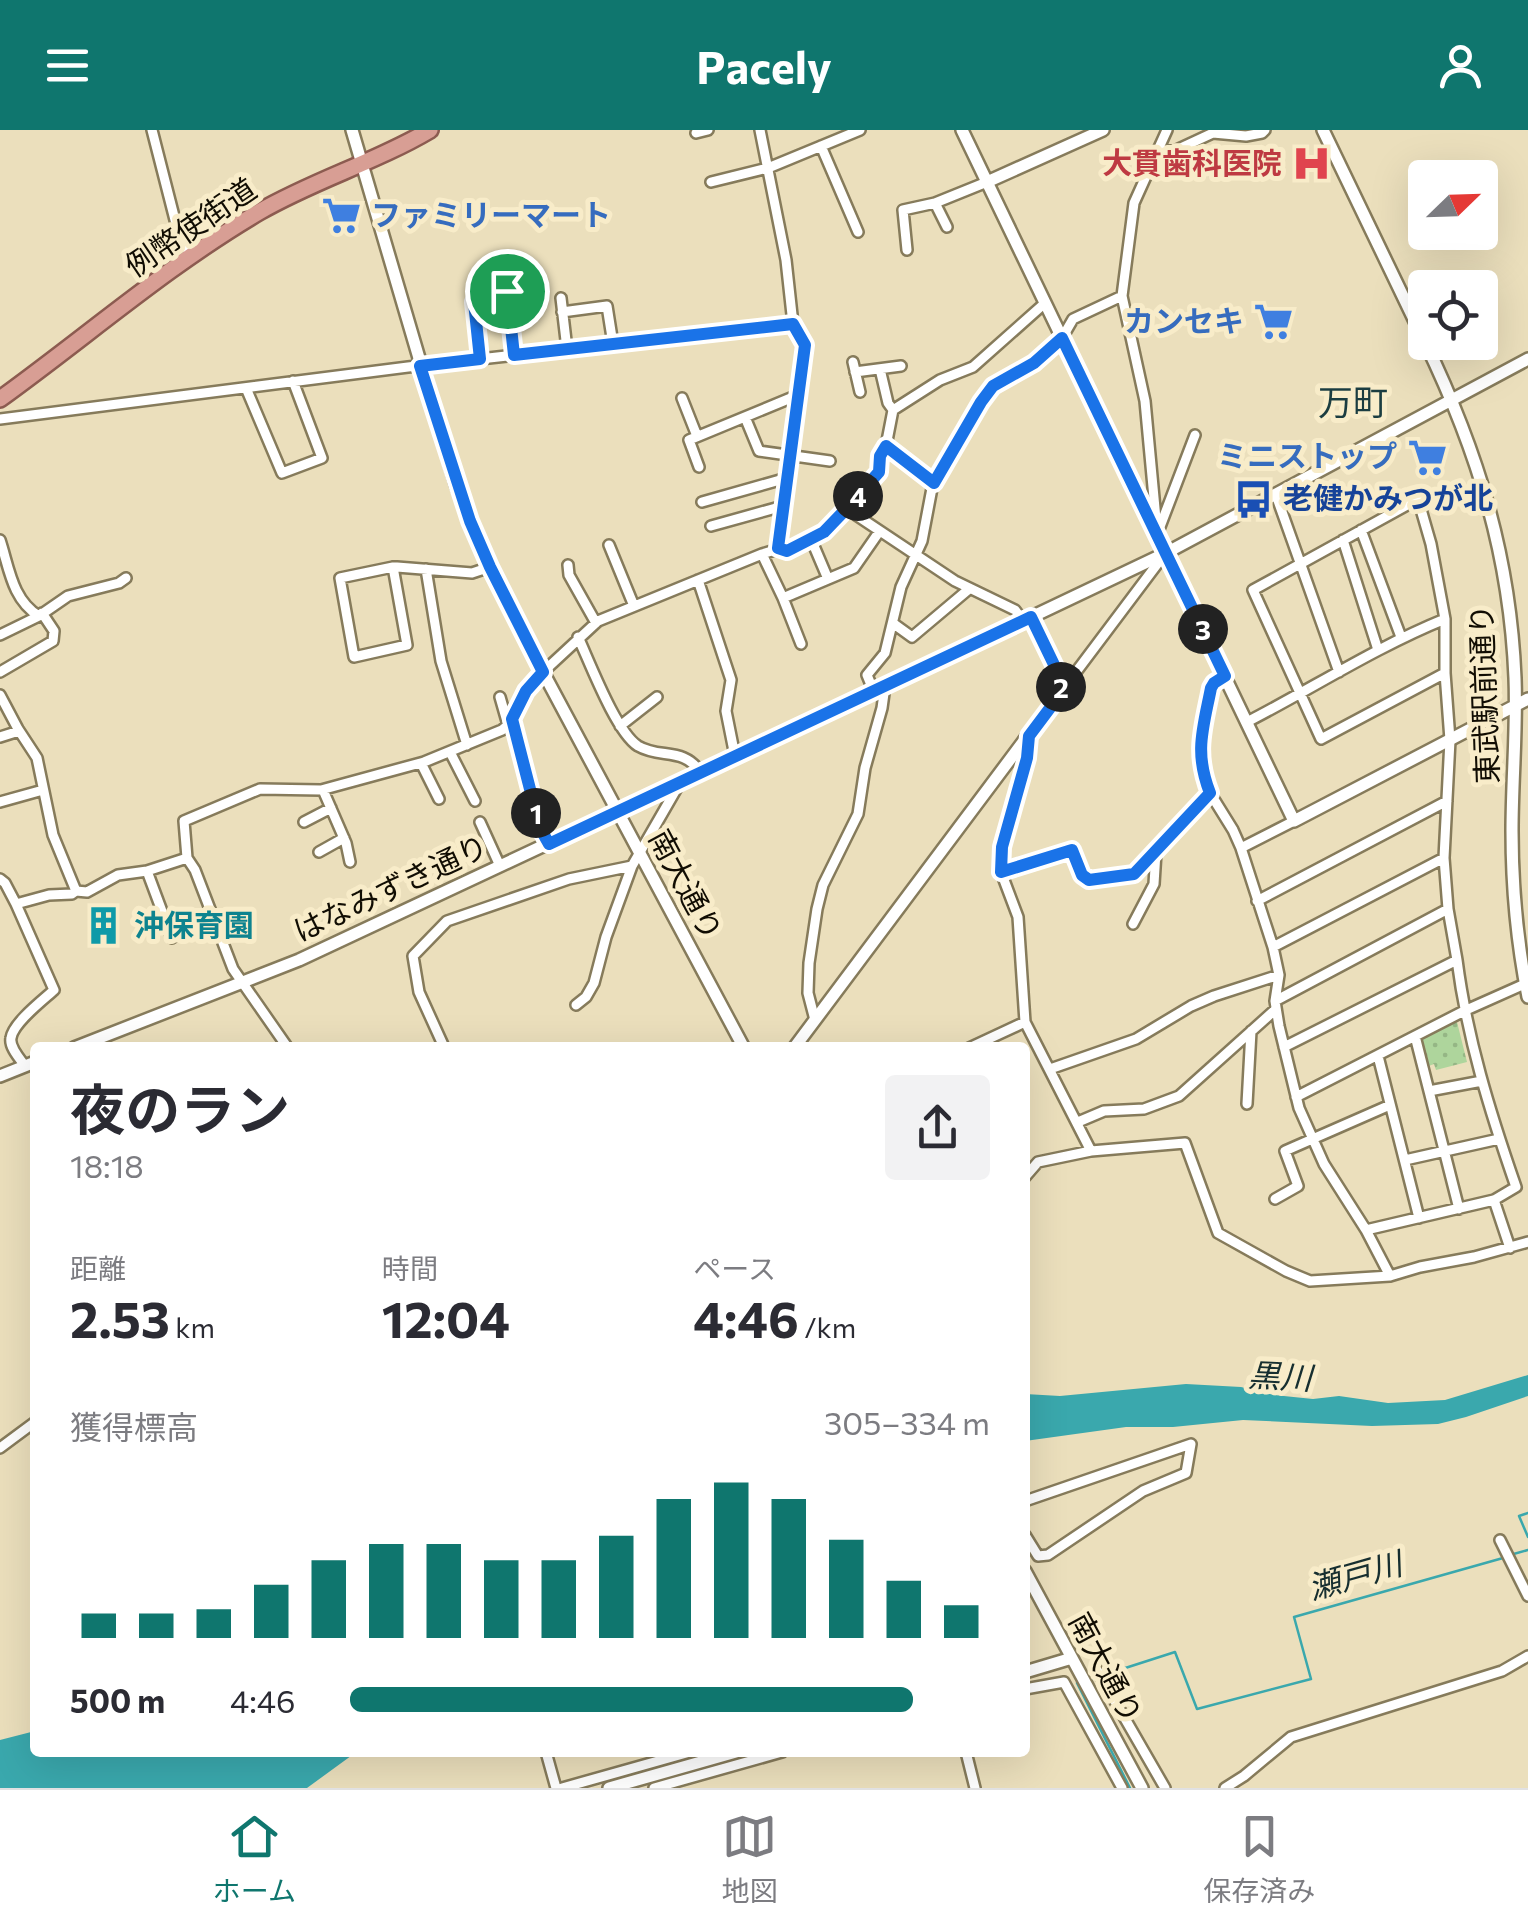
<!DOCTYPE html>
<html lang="ja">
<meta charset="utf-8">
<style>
body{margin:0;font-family:Commissioner,"Noto Sans JP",sans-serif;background:#f2f2f3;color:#2b2b33;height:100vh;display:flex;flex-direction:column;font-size:38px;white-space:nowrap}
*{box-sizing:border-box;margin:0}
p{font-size:32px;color:#7c7c81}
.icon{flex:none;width:55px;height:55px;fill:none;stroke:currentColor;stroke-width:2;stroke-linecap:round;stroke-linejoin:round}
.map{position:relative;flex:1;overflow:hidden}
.side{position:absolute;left:30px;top:912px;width:1000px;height:715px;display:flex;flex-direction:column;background:#fff;border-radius:10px;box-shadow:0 10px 40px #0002}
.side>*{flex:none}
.needle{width:65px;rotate:67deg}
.fabs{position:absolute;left:1408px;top:30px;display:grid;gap:20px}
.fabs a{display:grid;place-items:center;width:90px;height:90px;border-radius:10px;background:#fff;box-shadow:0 10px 40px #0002;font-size:50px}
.pin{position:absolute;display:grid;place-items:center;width:85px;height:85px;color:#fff;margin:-42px;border:5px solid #fff;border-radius:50%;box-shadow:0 2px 10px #0007}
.km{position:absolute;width:50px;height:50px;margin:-25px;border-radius:50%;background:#222;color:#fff;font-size:28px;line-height:50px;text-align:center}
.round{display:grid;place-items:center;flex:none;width:105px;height:105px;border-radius:10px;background:#f2f2f3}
.summary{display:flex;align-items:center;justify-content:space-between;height:170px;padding:0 40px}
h1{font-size:55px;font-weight:700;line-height:75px}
.stats{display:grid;grid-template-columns:repeat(3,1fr);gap:15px;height:170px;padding:10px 40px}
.stats div{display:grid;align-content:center}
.stats b{font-size:50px;font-weight:700}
.stats small{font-size:28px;font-weight:400}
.stats p{font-size:28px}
.chart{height:280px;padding:20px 40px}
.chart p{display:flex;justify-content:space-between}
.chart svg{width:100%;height:180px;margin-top:10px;stroke:#0f766e;stroke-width:6}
ul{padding:0 40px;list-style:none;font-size:32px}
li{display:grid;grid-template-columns:160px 120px 1fr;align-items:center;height:75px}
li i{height:25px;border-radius:12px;background:#0f766e}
header{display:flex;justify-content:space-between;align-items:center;height:130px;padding:0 40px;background:#0f766e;color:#fff;font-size:45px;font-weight:700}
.dock{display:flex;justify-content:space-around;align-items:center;height:140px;border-top:2px solid #e1e1e2;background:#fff;font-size:28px;color:#7c7c81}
.dock a{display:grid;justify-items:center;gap:5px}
.dock .selected{color:#0f766e}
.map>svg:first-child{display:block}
</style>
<header><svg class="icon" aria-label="menu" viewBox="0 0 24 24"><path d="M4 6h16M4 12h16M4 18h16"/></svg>Pacely<svg class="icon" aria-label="person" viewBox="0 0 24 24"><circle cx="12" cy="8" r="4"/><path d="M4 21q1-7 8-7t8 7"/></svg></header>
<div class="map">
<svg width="1528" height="1658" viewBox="0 0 1528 1658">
<defs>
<pattern id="park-dots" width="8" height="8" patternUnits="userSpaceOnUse" patternTransform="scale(2.5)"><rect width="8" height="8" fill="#aed59c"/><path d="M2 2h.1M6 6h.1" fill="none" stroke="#95b685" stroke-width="1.8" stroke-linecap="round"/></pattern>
</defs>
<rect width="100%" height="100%" fill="#ebdfbc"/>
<path fill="url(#park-dots)" d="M1456 888 1467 932 1436 940 1434 934 1426 937 1419 912 1422 906Z"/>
<path fill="#3aa8ad" d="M1528 1245V1266L1466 1287 1438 1294 1372 1296 1243 1290 1173 1297H1126L1025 1311V1264L1060 1266 1186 1254 1241 1257 1274 1265 1313 1269 1339 1266 1388 1273 1445 1270Z
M35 1601V1622L355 1623 307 1658H0V1610Z"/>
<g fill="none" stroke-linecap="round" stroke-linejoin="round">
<path stroke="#3aa8ad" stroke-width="2.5" d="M1528 1383 1519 1386 1528 1407
M1510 1425 1528 1420
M1088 1550 1175 1522 1197 1579 1311 1549 1294 1487 1503 1428
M1080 1552 1077 1553 1130 1658"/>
<defs>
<path id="minor" d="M152 0 175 90 190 126
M760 0 786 130 793 194 805 215 778 419
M696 3 708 0
M821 16 858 102
M1157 20 1174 21 1213 3 1246 6 1262 3 1265 0
M711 52 768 38 860 0
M935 73 947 97
M907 120 903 80 935 73 987 52
M1122 166 1145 271 1157 400
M561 168 567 219
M562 182 607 176 613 214
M481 229 474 172 479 163 507 161 514 225
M853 232 860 262
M880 239 888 273 893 280
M855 242 901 236
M246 258 282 343 322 328 293 251
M682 268 697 306
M0 289 408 237 793 194
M747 292 759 321 830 331
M886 316 933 353
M699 337 689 310 798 265
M1276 365 1339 542
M702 372 787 348
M847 379 955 451 1015 480 1023 491
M711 396 783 376
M1361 400 1401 507
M1158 402 1195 305
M811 409 828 449
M0 410C9 437 12 470 39 486L0 505
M1343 410 1378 520
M609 415 634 476
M762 424 783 468 854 438 879 402
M568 435 569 445 596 493
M393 437 407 515 354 527 340 448 393 437H397L472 443 490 437
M426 439 441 531 467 615
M698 450 731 550 726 581 735 626
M783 468 801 514
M39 486 68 466 119 453 126 448
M894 494 912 507 969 459
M578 507C590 533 616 602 638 616 660 629 684 617 700 642
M0 542 53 511 54 501 42 483
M1445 543 1321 609 1253 460 1418 369 1431 414 1445 489V543L1450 610 1444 728 1448 779 1457 830
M1225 546 1217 550 1211 557 1200 610 1201 636 1210 663 1233 700 1241 718 1273 817 1279 845 1275 871 1279 896 1299 978 1324 1034 1366 1100 1390 1146
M1061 557 1067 554 1164 425
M874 562 867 545 885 523 901 457 922 411 933 353 981 272 993 257 1034 233 1050 219 1062 208 1073 189 1122 166 1134 73 1167 0
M0 565 18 599 37 628 53 705 76 761 87 762 118 745 147 741 187 728
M500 567 508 595
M512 589 540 698 549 713
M1247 592C1313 558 1376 517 1445 489
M620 596 657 567
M1029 606C1026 653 1003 695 1001 742L1072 720 1083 745 1089 750 1134 744 1210 663
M0 607 19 601
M450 622 475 671
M421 633 439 669
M323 660 346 713 350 732
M0 672 43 660
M304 692 331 678
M480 692 500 736
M1241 718 1294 691
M319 722 344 708
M147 741 172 808
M1001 742 1018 787 1025 892 1091 1021 1185 1013 1218 1103 1286 1141 1310 1151 1390 1146 1420 1137 1474 1127 1528 1112
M0 749 5 753 16 774
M1257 771 1447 671
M1133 794 1154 754 1156 722
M1273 817 1444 728
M1275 871 1448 779
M576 875 586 867 594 853 606 807 632 736 681 651
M815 890 808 863 809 833 817 779 823 755 858 684 865 638 882 578 885 556
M1415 906 1459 1079
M444 917 419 862 413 826 447 791 569 749 632 736
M1284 917 1457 830C1467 908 1490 982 1516 1057L1494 1070 1366 1100
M288 918 233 839 195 740 187 728 184 691 260 659 321 660 424 632 502 600 508 595 526 561 543 542 598 491 762 424 778 419 787 421 823 401 879 342 880 326 886 316 893 280 940 250 973 237 1045 173
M969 918 1025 892
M1378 926 1419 1088
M25 936C20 929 9 917 11 908 13 893 43 870 54 860L16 774 49 765 72 764 76 761
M1050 939 1136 909 1191 876 1214 866 1279 845
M1429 961 1482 951
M1296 967 1464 881 1527 853
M1247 974 1251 901
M1078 992 1104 981 1144 979 1179 966 1276 879
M1405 1030 1499 1009
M1025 1047 1038 1032 1091 1021
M1275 1069 1298 1056 1285 1021 1390 975
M1494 1070 1510 1118
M0 1318 35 1292
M1025 1371 1191 1314 1186 1343 1143 1361 1048 1425 1038 1426 1025 1405
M1500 1410 1528 1466
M1097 1540 1165 1658
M1025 1559 1064 1552 1122 1658
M546 1622 556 1658
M966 1622 975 1658
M562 1658 690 1622
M654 1658 782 1622
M1225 1658 1244 1646 1291 1607 1502 1541 1528 1526"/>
<path id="tertiary" d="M352 0 456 354 482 419 543 542 744 918
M962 0 1294 691 1528 569
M1323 0 1425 212
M987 52 1103 0
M1425 212C1478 322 1510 426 1515 548 1517 599 1512 650 1512 701 1512 757 1517 812 1528 867
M74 918 299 830 1023 491 1166 423 1528 229
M794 918 1059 564V545L1031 487
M0 946 35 932
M1025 1441 1142 1658
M1025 1542 1072 1528
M609 1658 736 1622"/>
<path id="trunk" d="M0 269C86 207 167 136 259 82 314 50 376 32 430 0"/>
</defs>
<use href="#minor" stroke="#867b5b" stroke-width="14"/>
<use href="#tertiary" stroke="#867b5b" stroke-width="16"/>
<use href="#trunk" stroke="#8c5b50" stroke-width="20"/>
<use href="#minor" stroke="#fff" stroke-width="9"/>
<use href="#tertiary" stroke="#fff" stroke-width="11"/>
<use href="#trunk" stroke="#d89e94" stroke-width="15"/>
</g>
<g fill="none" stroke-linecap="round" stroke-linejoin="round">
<defs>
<path id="route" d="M507 161 514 225 793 194 805 215 778 418 787 421 824 402 846 379 879 342 880 326 886 316 934 353 981 272 993 256 1034 233 1062 208 1225 546 1214 553 1211 558C1203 599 1194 622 1210 663L1134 744 1089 750 1082 745 1072 720 1001 742 1002 717 1027 628 1029 606 1056 570 1061 558 1059 545 1031 487 549 714 540 698 512 589 526 561 543 542 490 437 470 391 420 236 480 229 474 172 479 163Z"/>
</defs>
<use href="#route" stroke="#fff" stroke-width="20"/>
<use href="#route" stroke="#1a73e8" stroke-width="12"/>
</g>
<defs>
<symbol id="hospital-bare" viewBox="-9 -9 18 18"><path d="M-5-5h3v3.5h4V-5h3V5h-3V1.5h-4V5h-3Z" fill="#e0444e" stroke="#f8ecc9" stroke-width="2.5" paint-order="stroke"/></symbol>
<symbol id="supermarket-bare" viewBox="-9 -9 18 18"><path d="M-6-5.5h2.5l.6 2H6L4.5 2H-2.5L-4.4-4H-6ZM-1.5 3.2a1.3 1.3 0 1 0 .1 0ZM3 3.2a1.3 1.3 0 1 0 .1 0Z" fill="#3f7fe0" stroke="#f8ecc9" stroke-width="2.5" paint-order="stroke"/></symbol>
<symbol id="bus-bare" viewBox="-9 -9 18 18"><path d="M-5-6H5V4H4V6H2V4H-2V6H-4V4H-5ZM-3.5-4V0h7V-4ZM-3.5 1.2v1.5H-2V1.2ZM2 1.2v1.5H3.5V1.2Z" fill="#1a4fb4" stroke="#f8ecc9" stroke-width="2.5" paint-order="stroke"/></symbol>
<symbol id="building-bare" viewBox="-9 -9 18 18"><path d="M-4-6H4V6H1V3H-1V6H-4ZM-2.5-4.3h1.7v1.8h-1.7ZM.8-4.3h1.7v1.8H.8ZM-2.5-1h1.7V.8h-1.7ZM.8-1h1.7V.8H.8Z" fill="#0f9aa8" stroke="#f8ecc9" stroke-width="2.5" paint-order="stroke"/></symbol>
</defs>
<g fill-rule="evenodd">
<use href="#hospital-bare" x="1284" y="6" width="55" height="55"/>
<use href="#supermarket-bare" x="314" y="58" width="55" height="55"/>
<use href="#supermarket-bare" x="1246" y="164" width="55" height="55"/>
<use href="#supermarket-bare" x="1400" y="300" width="55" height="55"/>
<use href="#bus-bare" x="1226" y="342" width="55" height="55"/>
<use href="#building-bare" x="76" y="768" width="55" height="55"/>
</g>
<g text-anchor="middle" stroke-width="10" stroke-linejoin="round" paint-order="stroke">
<g font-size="30" font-weight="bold" fill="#be3a42" stroke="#f8ecc9" text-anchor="end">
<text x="1282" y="44">大貫歯科医院</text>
</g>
<g font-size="30" font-weight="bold" fill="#366cbe" stroke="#f8ecc9" text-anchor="end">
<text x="371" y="96" text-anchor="start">ファミリーマート</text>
<text x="1244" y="202">カンセキ</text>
<text x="1397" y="337">ミニストップ</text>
</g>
<g font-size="30" fill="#110d03" stroke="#f8ecc9">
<text transform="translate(191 98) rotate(-34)" y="10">例幣使街道</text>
<text transform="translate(1485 564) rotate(-92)" y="10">東武駅前通り</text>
<text transform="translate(685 755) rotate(62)" y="10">南大通り</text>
<text transform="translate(391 759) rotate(-25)" y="10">はなみずき通り</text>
<text transform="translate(1105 1538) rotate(62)" y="10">南大通り</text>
</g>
<g font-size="30" font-weight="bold" fill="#164399" stroke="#f8ecc9" text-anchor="start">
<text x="1283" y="379">老健かみつが北</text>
</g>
<g font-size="30" font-weight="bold" fill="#0d838f" stroke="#f8ecc9" text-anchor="start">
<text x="134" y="806">沖保育園</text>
</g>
<g font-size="32" font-style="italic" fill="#172f30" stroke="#f8ecc9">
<text transform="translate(1280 1247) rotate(3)" y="11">黒川</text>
<text transform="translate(1355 1446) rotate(-16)" y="11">瀬戸川</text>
</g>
<g font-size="35" fill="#1b3d41" stroke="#f8ecc9">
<text x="1353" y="285">万町</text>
</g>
</g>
</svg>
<div class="fabs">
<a><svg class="needle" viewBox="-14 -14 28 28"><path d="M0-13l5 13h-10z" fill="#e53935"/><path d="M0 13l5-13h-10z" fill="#7c7c81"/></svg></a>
<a><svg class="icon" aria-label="locate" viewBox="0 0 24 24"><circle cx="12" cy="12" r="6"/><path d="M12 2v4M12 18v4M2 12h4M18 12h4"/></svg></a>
</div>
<div class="pin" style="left:507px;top:161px;background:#1e9e55"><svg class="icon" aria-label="arrive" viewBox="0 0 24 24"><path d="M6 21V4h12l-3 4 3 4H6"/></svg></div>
<b class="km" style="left:536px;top:683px">1</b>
<b class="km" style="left:1061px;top:557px">2</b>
<b class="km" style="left:1203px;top:499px">3</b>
<b class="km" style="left:858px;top:366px">4</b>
<section class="side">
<div class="summary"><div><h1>夜のラン</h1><p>18:18</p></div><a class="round"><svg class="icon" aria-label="share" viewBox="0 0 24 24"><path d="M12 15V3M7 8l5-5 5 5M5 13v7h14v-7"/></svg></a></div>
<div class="stats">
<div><p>距離</p><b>2.53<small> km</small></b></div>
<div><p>時間</p><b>12:04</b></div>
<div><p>ペース</p><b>4:46<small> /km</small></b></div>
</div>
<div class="chart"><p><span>獲得標高</span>305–334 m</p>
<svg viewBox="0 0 160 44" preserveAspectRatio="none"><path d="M5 44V38M15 44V38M25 44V37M35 44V31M45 44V25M55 44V21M65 44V21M75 44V25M85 44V25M95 44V19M105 44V10M115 44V6M125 44V10M135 44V20M145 44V30M155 44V36"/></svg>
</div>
<ul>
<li><b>500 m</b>4:46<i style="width:88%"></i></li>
</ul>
</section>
</div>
<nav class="dock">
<a class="selected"><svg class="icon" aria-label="home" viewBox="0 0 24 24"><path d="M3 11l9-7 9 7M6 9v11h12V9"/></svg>ホーム</a>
<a><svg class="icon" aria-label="map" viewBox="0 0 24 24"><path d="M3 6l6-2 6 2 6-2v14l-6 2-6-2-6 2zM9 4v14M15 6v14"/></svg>地図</a>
<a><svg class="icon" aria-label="saved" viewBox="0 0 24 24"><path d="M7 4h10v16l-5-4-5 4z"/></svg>保存済み</a>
</nav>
